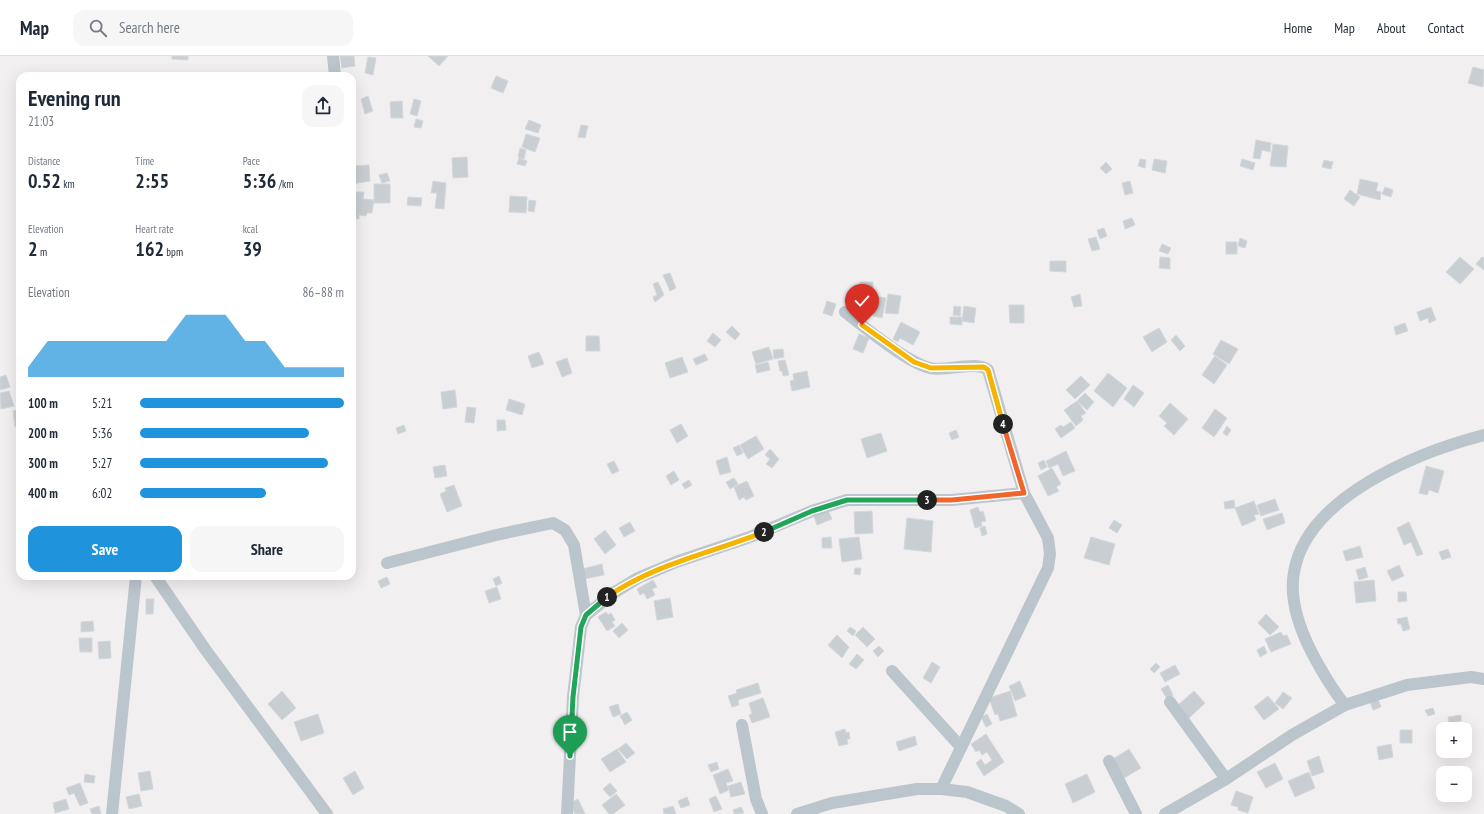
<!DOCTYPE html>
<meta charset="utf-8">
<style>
body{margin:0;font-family:"PT Sans Narrow",sans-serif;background:#f6f6f7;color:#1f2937;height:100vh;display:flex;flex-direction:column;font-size:15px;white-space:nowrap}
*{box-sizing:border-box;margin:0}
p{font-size:13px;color:#747a83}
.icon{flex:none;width:22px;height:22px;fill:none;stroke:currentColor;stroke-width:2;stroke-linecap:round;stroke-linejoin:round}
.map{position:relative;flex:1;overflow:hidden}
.side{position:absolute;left:16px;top:16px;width:340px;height:508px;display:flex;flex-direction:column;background:#fff;border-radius:12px;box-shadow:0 4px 16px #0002}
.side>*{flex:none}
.buttons{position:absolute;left:1436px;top:666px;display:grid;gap:8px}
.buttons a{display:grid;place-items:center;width:36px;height:36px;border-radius:8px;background:#fff;box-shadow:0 4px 16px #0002;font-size:20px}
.pin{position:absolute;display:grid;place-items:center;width:34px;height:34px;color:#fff;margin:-41px -17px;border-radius:50% 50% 50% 0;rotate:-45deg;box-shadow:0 0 4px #0007}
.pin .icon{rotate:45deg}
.km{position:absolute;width:20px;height:20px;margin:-10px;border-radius:50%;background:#222;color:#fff;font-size:11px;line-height:20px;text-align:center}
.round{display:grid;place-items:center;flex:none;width:42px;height:42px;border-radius:12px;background:#f6f6f7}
.overview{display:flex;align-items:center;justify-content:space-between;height:68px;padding:0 12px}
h1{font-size:22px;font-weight:800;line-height:30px}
.stats{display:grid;grid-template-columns:repeat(3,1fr);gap:6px;height:68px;padding:4px 12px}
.stats div{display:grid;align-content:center}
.stats b{font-size:20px;font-weight:800}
.stats small{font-size:11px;font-weight:400}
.stats p{font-size:11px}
.chart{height:112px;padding:8px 12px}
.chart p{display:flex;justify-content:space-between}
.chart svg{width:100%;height:72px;margin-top:4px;fill:#1f93dc;opacity:.7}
.action{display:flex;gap:8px;margin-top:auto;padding:8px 12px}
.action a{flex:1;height:46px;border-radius:12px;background:#1f93dc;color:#fff;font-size:16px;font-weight:800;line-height:46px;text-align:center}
.action a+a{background:#f6f6f7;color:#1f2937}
ul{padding:0 12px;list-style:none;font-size:13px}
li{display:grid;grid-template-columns:64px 48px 1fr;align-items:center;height:30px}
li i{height:10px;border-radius:5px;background:#1f93dc}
header{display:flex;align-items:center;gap:24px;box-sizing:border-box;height:56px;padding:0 20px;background:#fff;border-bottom:1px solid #e0e1e3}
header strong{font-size:19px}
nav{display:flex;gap:22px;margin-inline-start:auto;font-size:14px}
.search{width:280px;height:36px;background:#f6f6f7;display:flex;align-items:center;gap:10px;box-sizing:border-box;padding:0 14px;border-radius:12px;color:#747a83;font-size:15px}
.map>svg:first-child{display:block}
</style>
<header>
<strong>Map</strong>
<div class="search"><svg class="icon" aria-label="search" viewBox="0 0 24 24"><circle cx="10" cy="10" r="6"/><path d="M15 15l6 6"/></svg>Search here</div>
<nav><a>Home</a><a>Map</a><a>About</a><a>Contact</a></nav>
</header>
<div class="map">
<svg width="1484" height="758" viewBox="0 0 1484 758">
<rect width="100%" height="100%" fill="#f2eff0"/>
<path fill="#c9ced2" stroke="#d4d7db" d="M172 0H188V4L172 3Z
M340 0H354L355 10 342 12Z
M428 0H448L439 10Z
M368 1 376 2 373 19 365 17Z
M1473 11 1484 14 1483 31 1468 27Z
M496 20 508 25 503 37 491 32Z
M368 40 373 55 365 58 361 43Z
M414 43 421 45 417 60 410 58Z
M402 45 403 62H391L390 46Z
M416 63 423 65 421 72 414 71Z
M529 64 541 69 538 77 525 73Z
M581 69 588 70 585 82 578 81Z
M526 78 540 82 535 96 522 91Z
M1256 84 1271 87 1270 96 1262 94 1260 103 1253 102Z
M1273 88 1288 90 1286 111 1270 110Z
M520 92 526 94 524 103 518 101Z
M467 101 468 121 453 122 452 102Z
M519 102 527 105 525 110 517 108Z
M1140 103 1146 104 1145 112 1138 110Z
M1154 103 1167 105 1165 117 1152 114Z
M1242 103 1255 107 1253 114 1240 110Z
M1324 104 1333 106 1331 113 1322 111Z
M1106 106 1112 113 1106 118 1100 112Z
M369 109 370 125 352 128V110Z
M387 117 390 125 382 127 379 119Z
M1360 123 1378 127 1376 135 1381 136 1380 144 1357 138Z
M433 125 446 127 444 153 435 152 437 137H431Z
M1130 125 1133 137 1125 139 1122 127Z
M374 128H390V147H374Z
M1385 131 1393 134 1391 141 1382 138Z
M1350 134 1360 141 1354 150 1344 143Z
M355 136H364L363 143 374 144 372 157H367L366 160 359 159V163H352V150H354Z
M510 140 527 141 526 157 509 156Z
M408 141 422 142 421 150 407 149Z
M529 144 536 145 534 156 528 155Z
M1132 162 1135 169 1125 173 1123 165Z
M1104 172 1107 180 1100 183 1097 174Z
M1096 181 1100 193 1092 195 1088 183Z
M1240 182 1247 185 1245 192 1238 190Z
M1226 186H1237V198H1226Z
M1162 188 1171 192 1168 198 1159 195Z
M1160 201 1170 202V213L1159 212Z
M1460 201 1474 213 1460 228 1446 216Z
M1482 201 1484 202V214L1476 208Z
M1050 205H1066V216L1050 215Z
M670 217 676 232 670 235 663 219Z
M658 226 664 239 655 246 653 241 657 239 653 228Z
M860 226H873V236H861Z
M888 238 901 240 898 258 885 257Z
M1080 238 1082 250 1074 251 1071 241Z
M866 239 886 242 882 262 873 260V256L863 254Z
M827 245 836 248 832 260 823 257Z
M1009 249H1024V267H1010Z
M954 250 961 251 960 260 953 259Z
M964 250 976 252 974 267 962 265Z
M1431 251 1436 264 1429 267 1428 262 1420 265 1417 256Z
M950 261H962V269L950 268Z
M901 266 920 276 913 289 900 282 898 286 893 283Z
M1405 267 1408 275 1396 279 1394 271Z
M732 270 740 278 735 284 726 276Z
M1159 272 1167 286 1152 296 1143 281Z
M713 277 721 284 715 291 707 285Z
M859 278 869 282 863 297 853 293Z
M1176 279 1185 290 1180 295 1171 284Z
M586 280H599L600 295H586Z
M1221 284 1238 293 1229 308 1213 298Z
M769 291 773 303 756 308 752 296Z
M783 293 784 301 774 303 773 294Z
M539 296 544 308 532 312 528 300Z
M705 298 708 304 696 309 693 303Z
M1215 300 1227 309 1214 328 1202 319Z
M682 301 688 316 670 322 665 307Z
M567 302 572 317 562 321 556 306Z
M785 304 789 319 783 320 782 315H780L778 305Z
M768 306 770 314 757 317 755 309Z
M807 315 810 331 792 335 790 325 794 324 793 318Z
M1108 317 1127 332 1113 351 1094 335Z
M6 319 10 331 0 334V321Z
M1081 320 1090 329 1075 343 1066 334Z
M1133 329 1144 337 1134 351 1124 343Z
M455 334 457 351 443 353 441 336Z
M9 335 14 350 1 353 0 337Z
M1085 337 1094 346 1087 354 1077 345Z
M509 343 525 348 522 359 506 354Z
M1077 345 1086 357 1081 360 1083 364 1076 370 1064 354Z
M1170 347 1188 363 1174 379 1164 370 1167 367 1159 360Z
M467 351 476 352 474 367 465 366Z
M1215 353 1227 362 1214 381 1202 372Z
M20 354V370L15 371 13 355Z
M497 364H505L506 374 497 375Z
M1071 366 1075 372 1061 382 1055 373 1061 369 1063 371Z
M681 368 688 380 677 387 670 374Z
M404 369 406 375 398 378 396 372Z
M1227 370 1231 374 1227 380 1223 377Z
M956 374 959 381 952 384 949 377Z
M881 377 887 395 867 402 861 383Z
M756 380 764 393 748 403 740 389Z
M739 389 743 397 737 400 733 392Z
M770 393 779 403 772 412 766 408 770 403 765 399Z
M1066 395 1075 415 1063 420 1058 408 1049 412 1046 405Z
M727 401 731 416 720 419 716 405Z
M1044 404 1047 411 1041 414 1038 407Z
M614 405 619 415 612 418 607 408Z
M445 409 447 420 435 422 433 411Z
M1426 410 1444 415 1438 437 1429 434 1427 439 1419 437Z
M1052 412 1061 428 1056 431 1059 435 1048 440 1038 420Z
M674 415 679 424 671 429 666 420Z
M734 422 738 428 730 433 726 426Z
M689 424 692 429 685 433 682 428Z
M747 425 754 440 746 444 744 441 739 444 734 431Z
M454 429 462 450 447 456 440 438 446 435 445 432Z
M1275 443 1279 454 1261 460 1257 449Z
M1234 444 1235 452 1225 453 1224 446Z
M1254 445 1259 458 1254 459 1256 464 1242 470 1235 452Z
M978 451 980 456 983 455 986 465 981 466 982 470 975 472 970 454Z
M827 452 832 463 817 469 813 457Z
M872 455 873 477 855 478 854 456Z
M1282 457 1285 467 1267 474 1263 463Z
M907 462 933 465 931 496 904 493Z
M1114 464 1122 469 1117 477 1109 472Z
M630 466 635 475 624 481 619 472Z
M1409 466 1423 498 1417 500 1411 486 1404 489 1397 472Z
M985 470 987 478 982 480 980 472Z
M605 474 616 489 605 498 594 483Z
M831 481 832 492H822V482Z
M859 481 862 503 842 506 839 483Z
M1091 481 1115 488 1109 509 1084 502Z
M1360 490 1363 501 1346 505 1343 495Z
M1448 493 1451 501 1442 504 1439 496Z
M602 508 604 519 584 523 582 513Z
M1399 509 1404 520 1392 525 1387 515Z
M1365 511 1368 521 1359 524 1356 514Z
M855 512H861L860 519 854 518Z
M499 520 502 527 496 530 493 523Z
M387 521 390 528 381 532 378 525Z
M653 524 657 531 652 533 655 539 647 543 644 537 640 539 637 533Z
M1374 524 1376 545 1356 547 1354 526Z
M497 531 501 543 489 547 485 535Z
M1398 536H1406L1407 545 1398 546Z
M670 542 673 561 657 564 654 545Z
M146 543H154L153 558H146Z
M606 556 608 559 611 557 615 564 612 566 615 570 607 575 598 561Z
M1266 558 1279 571 1270 579 1258 567Z
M1407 561 1410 573 1403 575 1401 568H1398L1397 563Z
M93 565 94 575 81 576V566Z
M622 567 628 574 619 582 613 575Z
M850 571 856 575 853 580 847 575Z
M863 571 875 583 867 591 855 579Z
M1281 576 1283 580 1287 579 1291 588 1271 596 1265 583Z
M837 579 849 591 842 602 828 589Z
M79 582H92V596H80Z
M110 585 111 602 99 603 98 586Z
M879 590 884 595 878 601 873 595Z
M1264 590 1267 597 1260 601 1257 594Z
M857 598 864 604 856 613 849 608Z
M932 606 940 611 931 627 923 622Z
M1156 607 1160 611 1154 617 1150 613Z
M1175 609 1180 618 1165 626 1160 617Z
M1020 625 1026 640 1015 645 1009 630Z
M758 627 761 637 738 644 739 649 732 651 728 640 737 637 736 634Z
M1168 629 1173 639 1167 643 1161 633Z
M282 635 296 652 282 664 268 648Z
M1010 635 1017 660 1000 665 998 658 995 659 989 642Z
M1194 635 1205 647 1188 663 1177 650Z
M1283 636 1292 642 1283 653 1275 647Z
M1268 640 1279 653 1264 664 1254 651Z
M763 642 770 661 752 667 749 659 752 658 749 647Z
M1378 643 1381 651 1373 654 1370 646Z
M618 648 621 658 613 661 609 651Z
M1433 652 1435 658 1428 660 1425 654Z
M627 656 632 664 625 669 620 660Z
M318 658 324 677 301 685 294 666Z
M987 658 992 668 986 671 981 661Z
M1461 659V665L1449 667 1448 661Z
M1466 666 1470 680 1465 681V673H1459L1458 668Z
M845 673 846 677 849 676 850 683H847L848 688 839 690 835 676Z
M1400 674H1412V687H1400Z
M986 678 1004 706 984 720 976 707 981 703 985 709 992 704 987 696 982 699 979 694 976 696 971 688Z
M915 680 917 689 899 695 896 686Z
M626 687 635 697 627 703 618 693Z
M1391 688 1393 701 1379 704 1377 691Z
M617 693 626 706 610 716 601 703Z
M1129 693 1141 712 1124 722 1113 703Z
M1319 700 1324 716 1312 720 1307 705Z
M717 706 719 713 711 716 708 709Z
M1275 707 1283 723 1266 732 1257 716Z
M728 713 733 725 726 727 729 734 720 738 713 719Z
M150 715 153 733 141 735 138 717Z
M355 715 364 732 353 739 343 722Z
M1309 716 1315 732 1295 741 1288 725Z
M85 718 95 720 94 727 84 726Z
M1087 718 1095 736 1073 747 1065 728Z
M741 726 745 738 731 741 728 730Z
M80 727 88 747 80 750 74 737 69 739 66 732Z
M610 727 617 735 610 741 603 733Z
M1236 735 1253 741 1248 757 1238 754V751L1231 749Z
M139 738 142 750 129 753 126 741Z
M616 738 625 749 613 758H609L602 749Z
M716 740 722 753 714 756 709 743Z
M687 741 690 749 681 752 678 745Z
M66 743 69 753 55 757 53 747Z
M578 743 585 758H575L570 747Z
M99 750 101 758H92L90 753Z
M673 750 676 758H664L663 753Z
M741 751 744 757 734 758 733 754Z"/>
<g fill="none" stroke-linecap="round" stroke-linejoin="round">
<path stroke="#bbc6cc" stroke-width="12" d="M333 0 335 20
M845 256C866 272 906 306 930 312 946 316 977 304 988 314L1024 437 1048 482 1050 498 1048 512 941 733
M387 507 496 479 553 467 565 474 574 489 586 559
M155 520 205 593 327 758
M892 615 960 690
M1170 646 1226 723
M1345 649C1331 632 1321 614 1311 595 1299 571 1289 543 1294 516 1307 440 1419 396 1484 379
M742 669 756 743 762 758
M1109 705 1136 758
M112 758 136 520
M567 758 573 641 581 571 586 559 615 536 638 522 676 506 750 481 812 455 847 444H952L1024 437
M797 758 832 747 917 733H941L967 736 1006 750 1019 758
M1165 758 1226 723 1292 679 1345 649 1407 629 1471 621 1484 623"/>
</g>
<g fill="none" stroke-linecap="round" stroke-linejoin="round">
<defs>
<path id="split-1" d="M570 700 573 641 581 571 586 559 607 541"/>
<path id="split-2" d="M607 541C654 508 711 497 764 476"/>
<path id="split-3" d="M764 476 812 455 847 444H927"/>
<path id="split-4" d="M927 444H952L1024 437 1003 368"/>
<path id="split-5" d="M862 269 914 306 931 312 984 311 988 314 990 321 1003 368"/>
</defs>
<use href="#split-1" stroke="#fff" stroke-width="8"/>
<use href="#split-2" stroke="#fff" stroke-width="8"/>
<use href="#split-3" stroke="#fff" stroke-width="8"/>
<use href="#split-4" stroke="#fff" stroke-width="8"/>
<use href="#split-5" stroke="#fff" stroke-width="8"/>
<use href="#split-1" stroke="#22a559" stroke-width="5"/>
<use href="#split-2" stroke="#f5b400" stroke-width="5"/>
<use href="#split-3" stroke="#22a559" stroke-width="5"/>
<use href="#split-4" stroke="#f0652b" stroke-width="5"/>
<use href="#split-5" stroke="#f5b400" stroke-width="5"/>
</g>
</svg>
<div class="buttons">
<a>+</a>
<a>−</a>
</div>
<div class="pin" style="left:570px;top:700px;background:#1e9e55"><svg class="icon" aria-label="arrive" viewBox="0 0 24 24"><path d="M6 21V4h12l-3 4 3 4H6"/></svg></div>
<div class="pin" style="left:862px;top:269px;background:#d93025"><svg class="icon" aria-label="check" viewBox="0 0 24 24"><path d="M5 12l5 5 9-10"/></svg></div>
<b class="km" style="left:607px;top:541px">1</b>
<b class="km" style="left:764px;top:476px">2</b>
<b class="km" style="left:927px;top:444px">3</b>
<b class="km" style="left:1003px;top:368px">4</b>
<section class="side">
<div class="overview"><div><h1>Evening run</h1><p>21:03</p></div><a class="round"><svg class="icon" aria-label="share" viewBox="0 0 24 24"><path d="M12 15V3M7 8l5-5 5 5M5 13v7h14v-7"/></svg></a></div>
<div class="stats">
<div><p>Distance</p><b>0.52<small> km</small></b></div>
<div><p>Time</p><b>2:55</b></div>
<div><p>Pace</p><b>5:36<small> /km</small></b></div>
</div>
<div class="stats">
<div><p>Elevation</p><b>2<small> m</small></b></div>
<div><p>Heart rate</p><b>162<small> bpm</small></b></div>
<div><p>kcal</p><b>39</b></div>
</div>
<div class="chart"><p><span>Elevation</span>86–88 m</p>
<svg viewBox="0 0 160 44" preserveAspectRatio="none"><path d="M0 44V38L10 22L20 22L30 22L40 22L50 22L60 22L70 22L80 6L90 6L100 6L110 22L120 22L130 38L140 38L150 38L160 38V44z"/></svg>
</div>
<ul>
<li><b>100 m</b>5:21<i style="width:100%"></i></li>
<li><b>200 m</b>5:36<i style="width:83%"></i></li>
<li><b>300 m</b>5:27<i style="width:92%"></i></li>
<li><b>400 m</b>6:02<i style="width:62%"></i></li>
</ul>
<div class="action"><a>Save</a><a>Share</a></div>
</section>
</div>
